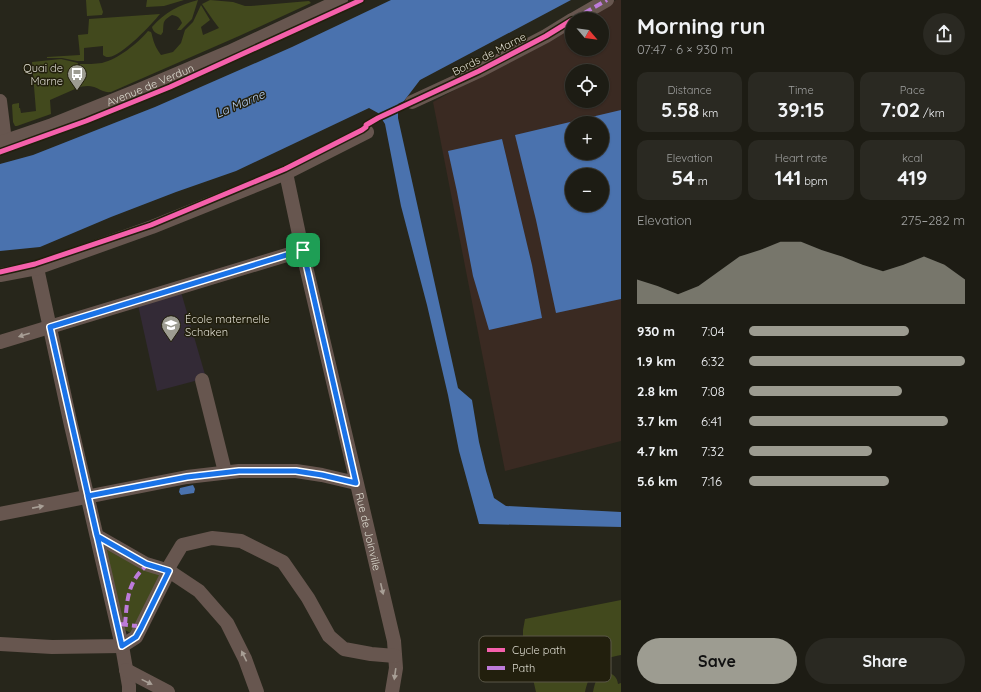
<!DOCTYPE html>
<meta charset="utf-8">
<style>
body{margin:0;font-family:Quicksand,sans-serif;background:#2a2922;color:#f1f3f6;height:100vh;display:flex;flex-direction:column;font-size:15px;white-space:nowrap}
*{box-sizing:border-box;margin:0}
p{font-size:13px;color:#a0a1a0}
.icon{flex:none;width:22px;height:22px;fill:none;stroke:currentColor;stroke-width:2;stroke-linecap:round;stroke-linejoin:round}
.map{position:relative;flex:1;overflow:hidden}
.drawer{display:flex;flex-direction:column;background:#1d1c14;width:360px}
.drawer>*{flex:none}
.needle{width:26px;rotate:119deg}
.tools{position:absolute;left:565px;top:12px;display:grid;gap:8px}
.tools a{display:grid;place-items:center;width:44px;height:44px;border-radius:50%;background:#1d1c14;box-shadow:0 1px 3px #0004,0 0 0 1px #3b3a34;font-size:20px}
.pin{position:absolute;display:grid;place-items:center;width:34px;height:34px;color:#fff;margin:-17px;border-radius:8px;box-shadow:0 2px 6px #0006}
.round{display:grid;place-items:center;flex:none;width:42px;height:42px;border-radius:21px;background:#2a2922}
.summary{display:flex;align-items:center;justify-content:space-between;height:68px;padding:0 16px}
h1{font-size:22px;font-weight:700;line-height:30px}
.metrics{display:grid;grid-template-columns:repeat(3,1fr);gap:6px;height:68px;padding:4px 16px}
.metrics div{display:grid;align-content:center;border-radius:10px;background:#2a2922;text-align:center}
.metrics b{font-size:20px;font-weight:700}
.metrics small{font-size:11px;font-weight:400}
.metrics p{font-size:11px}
.chart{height:112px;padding:8px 16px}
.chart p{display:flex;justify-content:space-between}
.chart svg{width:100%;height:72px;margin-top:4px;fill:#9d9c91;opacity:.7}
.cta{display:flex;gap:8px;margin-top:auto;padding:8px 16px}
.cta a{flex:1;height:46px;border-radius:24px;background:#9d9c91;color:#111;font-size:16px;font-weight:700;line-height:46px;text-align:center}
.cta a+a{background:#2a2922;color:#f1f3f6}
ul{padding:0 16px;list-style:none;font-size:13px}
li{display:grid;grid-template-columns:64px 48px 1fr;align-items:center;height:30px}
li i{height:10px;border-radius:5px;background:#9d9c91}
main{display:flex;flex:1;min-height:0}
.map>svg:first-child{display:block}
</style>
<main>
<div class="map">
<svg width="621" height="692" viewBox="0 0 621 692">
<rect width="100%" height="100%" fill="#27261b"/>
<path fill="#3a2a22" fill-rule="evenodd" d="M616 0H621V441L505 471 433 102 572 25V49H602V19H582ZM572 71H602V101H572ZM572 123H602V153H572ZM572 175H602V205H572Z"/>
<path fill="#332a36" d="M181 292 206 378 157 391 138 305Z"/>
<path fill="#42491d" d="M86 0H99L103 12 102 15 87 16Z
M147 0H184L164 6 146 7Z
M198 0 192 19 181 30H177L182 23C180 18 178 16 172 15 162 21 164 22 163 32L161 35C157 34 153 32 152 27 165 12 179 5 198 0Z
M210 0 233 2 245 6H251L309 1 311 3 239 36 111 92C104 93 100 89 94 87 88 85 83 86 77 88L75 82 80 64C87 64 95 64 102 63 118 59 137 44 148 31L151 32C152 34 152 36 153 39 154 44 158 51 161 55L173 52 181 43 185 30 193 22 201 5 210 20 201 27 203 35 219 28 213 20 202 4Z
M160 14C152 24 122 56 109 57 106 57 106 57 103 55V46L84 48V61H77L62 58H47V57L80 55 78 35 88 34 89 19Z
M61 59 78 63 73 83 75 89 50 100 51 114 17 126H15L13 122 12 105 13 104 19 103V108H20L21 113 36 111 32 62Z
M106 549 162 573 131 633 125 630Z
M621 600V655C616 656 610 657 605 659 593 664 588 680 585 692H536L523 636V630L525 619Z
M608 672C614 675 617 677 618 684L621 683V692H593C595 682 597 674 608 672Z"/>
<path fill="#4a72ae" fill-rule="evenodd" d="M391 0H571L420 80 404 101 398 104V118L458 388 472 400 479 442 486 471 494 498 506 506 621 512V527L479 524 459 451 448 395 427 305 401 206 385 124 378 113 369 108 236 171 176 192 111 217 40 247 0 251V164L33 155 155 107 292 47Z
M621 110V299L556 313 536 220 515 135ZM572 123H602V153H572ZM572 175H602V205H572Z
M502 139 532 265 542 318 489 330 473 276 457 192 448 151Z
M193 485 195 489 194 493 181 495 179 492 180 488Z"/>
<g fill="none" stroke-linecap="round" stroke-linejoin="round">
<g stroke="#67564f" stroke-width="14">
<path d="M574 19 607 0"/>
<path d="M0 101 5 141"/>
<path d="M412 102 479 71 546 36 572 20"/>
<path id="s1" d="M0 143 52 125 139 90 229 52 341 0"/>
<path id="s2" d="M286 173 304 258 394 641 396 668 392 692"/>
<path d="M37 268 70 421 122 646 129 686V692"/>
<path d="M0 275 37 268 152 227 286 173 367 132"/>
<path d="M0 342 303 250"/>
<path d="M202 380 225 472"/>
<path d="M0 514 187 477 239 471H296L322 475 356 483"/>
<path d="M97 536 146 564 169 571 199 591 227 623 245 659 257 692"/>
<path d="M0 644 52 647 122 646 136 637 169 571 170 565 182 545 212 538 241 541 283 562 308 598 329 636 344 649 371 654 395 656"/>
<path d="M126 670 168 692"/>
</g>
<path stroke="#bd7bd9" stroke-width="4" stroke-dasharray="8 4" stroke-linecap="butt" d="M574 19 607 0
M120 624 137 626
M125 625C127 602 127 583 145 567"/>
<defs>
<path id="cycleway" d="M0 152 86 121 170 87 361 0
M0 272 35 264 151 225 285 169 362 130 366 127V125L378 118 479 71 546 36 572 20"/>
</defs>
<use href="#cycleway" stroke="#221f0d" stroke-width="8"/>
<use href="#cycleway" stroke="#f560ab" stroke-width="5"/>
</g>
<defs><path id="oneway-solid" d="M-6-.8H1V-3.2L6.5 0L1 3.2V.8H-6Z"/></defs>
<g fill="#a89f96">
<use href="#oneway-solid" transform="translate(24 335) rotate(163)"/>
<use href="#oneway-solid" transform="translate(38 507) rotate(-11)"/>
<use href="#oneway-solid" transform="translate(382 589) rotate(77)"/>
<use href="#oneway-solid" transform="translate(244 656) rotate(-116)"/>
<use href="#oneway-solid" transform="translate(395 674) rotate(98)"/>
<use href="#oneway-solid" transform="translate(147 682) rotate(26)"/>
</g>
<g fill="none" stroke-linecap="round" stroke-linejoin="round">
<defs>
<path id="route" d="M303 250 50 327 122 646 136 637 141 628 169 571 146 564 97 536 88 496 187 477 239 471H296L322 475 356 483 303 250"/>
</defs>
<use href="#route" stroke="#fff" stroke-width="8"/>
<use href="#route" stroke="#1a73e8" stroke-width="5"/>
</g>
<defs>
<symbol id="bus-pin" viewBox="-11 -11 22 30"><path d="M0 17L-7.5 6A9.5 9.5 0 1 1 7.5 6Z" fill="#9d9c91" stroke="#221f0d"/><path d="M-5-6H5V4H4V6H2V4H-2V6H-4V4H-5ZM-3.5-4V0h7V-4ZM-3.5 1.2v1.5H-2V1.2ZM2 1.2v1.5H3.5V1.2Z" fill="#fff"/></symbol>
<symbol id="school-pin" viewBox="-11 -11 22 30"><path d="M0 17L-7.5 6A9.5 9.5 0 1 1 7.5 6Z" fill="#9d9c91" stroke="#221f0d"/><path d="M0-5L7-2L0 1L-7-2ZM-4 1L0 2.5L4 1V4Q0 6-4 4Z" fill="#fff"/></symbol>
</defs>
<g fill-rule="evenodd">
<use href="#bus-pin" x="66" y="63" width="22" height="30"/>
<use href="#school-pin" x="160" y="314" width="22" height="30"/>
</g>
<g text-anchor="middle" stroke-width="3" stroke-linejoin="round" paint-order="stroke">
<g font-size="11" fill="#dddbd0" stroke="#221f0d">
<text transform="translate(489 54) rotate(-27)" y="4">Bords de Marne</text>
<text dy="4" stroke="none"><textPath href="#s1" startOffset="161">Avenue de Verdun</textPath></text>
<text dy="4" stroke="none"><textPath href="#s2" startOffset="368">Rue de Joinville</textPath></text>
</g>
<g font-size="11" fill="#dddbd0" stroke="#221f0d" text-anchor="end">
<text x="63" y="72">Quai de<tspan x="63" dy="13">Marne</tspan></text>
<text x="185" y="323" text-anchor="start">École maternelle<tspan x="185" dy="13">Schaken</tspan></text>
</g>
<g font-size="12" font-style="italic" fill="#b8d1f6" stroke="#221f0d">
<text transform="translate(240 104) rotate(-23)" y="4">La Marne</text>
</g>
</g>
<rect x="479" y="636" width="132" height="46" rx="6" fill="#221f0d" stroke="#5a5748" stroke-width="1"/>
<rect x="487" y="648" width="18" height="4" fill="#f560ab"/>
<rect x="487" y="666" width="18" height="4" fill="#bd7bd9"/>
<g font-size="11" fill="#dddbd0">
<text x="512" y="654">Cycle path</text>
<text x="512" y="672">Path</text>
</g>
</svg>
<div class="tools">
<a><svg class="needle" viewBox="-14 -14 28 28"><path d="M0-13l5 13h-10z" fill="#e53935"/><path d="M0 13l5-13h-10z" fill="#a0a1a0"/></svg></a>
<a><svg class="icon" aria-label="locate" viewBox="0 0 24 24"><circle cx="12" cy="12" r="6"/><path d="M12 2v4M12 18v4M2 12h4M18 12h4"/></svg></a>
<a>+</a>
<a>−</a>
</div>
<div class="pin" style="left:303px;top:250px;background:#1e9e55"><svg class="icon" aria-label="arrive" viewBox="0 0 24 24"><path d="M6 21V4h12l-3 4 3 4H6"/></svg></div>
</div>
<section class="drawer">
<div class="summary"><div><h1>Morning run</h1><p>07:47 · 6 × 930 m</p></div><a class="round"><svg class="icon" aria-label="share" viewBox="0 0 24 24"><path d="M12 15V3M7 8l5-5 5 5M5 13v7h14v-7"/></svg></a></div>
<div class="metrics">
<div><p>Distance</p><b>5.58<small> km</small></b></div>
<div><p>Time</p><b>39:15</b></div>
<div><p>Pace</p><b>7:02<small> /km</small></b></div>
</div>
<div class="metrics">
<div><p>Elevation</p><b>54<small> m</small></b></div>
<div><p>Heart rate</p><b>141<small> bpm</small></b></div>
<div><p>kcal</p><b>419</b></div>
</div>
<div class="chart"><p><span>Elevation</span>275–282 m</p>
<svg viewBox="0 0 160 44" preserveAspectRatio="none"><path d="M0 44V29L10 33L20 38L30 33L40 24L50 15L60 11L70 6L80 6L90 11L100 15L110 20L120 24L130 20L140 15L150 20L160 29V44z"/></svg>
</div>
<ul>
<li><b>930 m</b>7:04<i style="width:74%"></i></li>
<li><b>1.9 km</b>6:32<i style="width:100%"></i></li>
<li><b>2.8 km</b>7:08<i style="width:71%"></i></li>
<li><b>3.7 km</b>6:41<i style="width:92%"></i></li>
<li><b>4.7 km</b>7:32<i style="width:57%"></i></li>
<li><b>5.6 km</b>7:16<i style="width:65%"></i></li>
</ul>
<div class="cta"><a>Save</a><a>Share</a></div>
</section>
</main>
